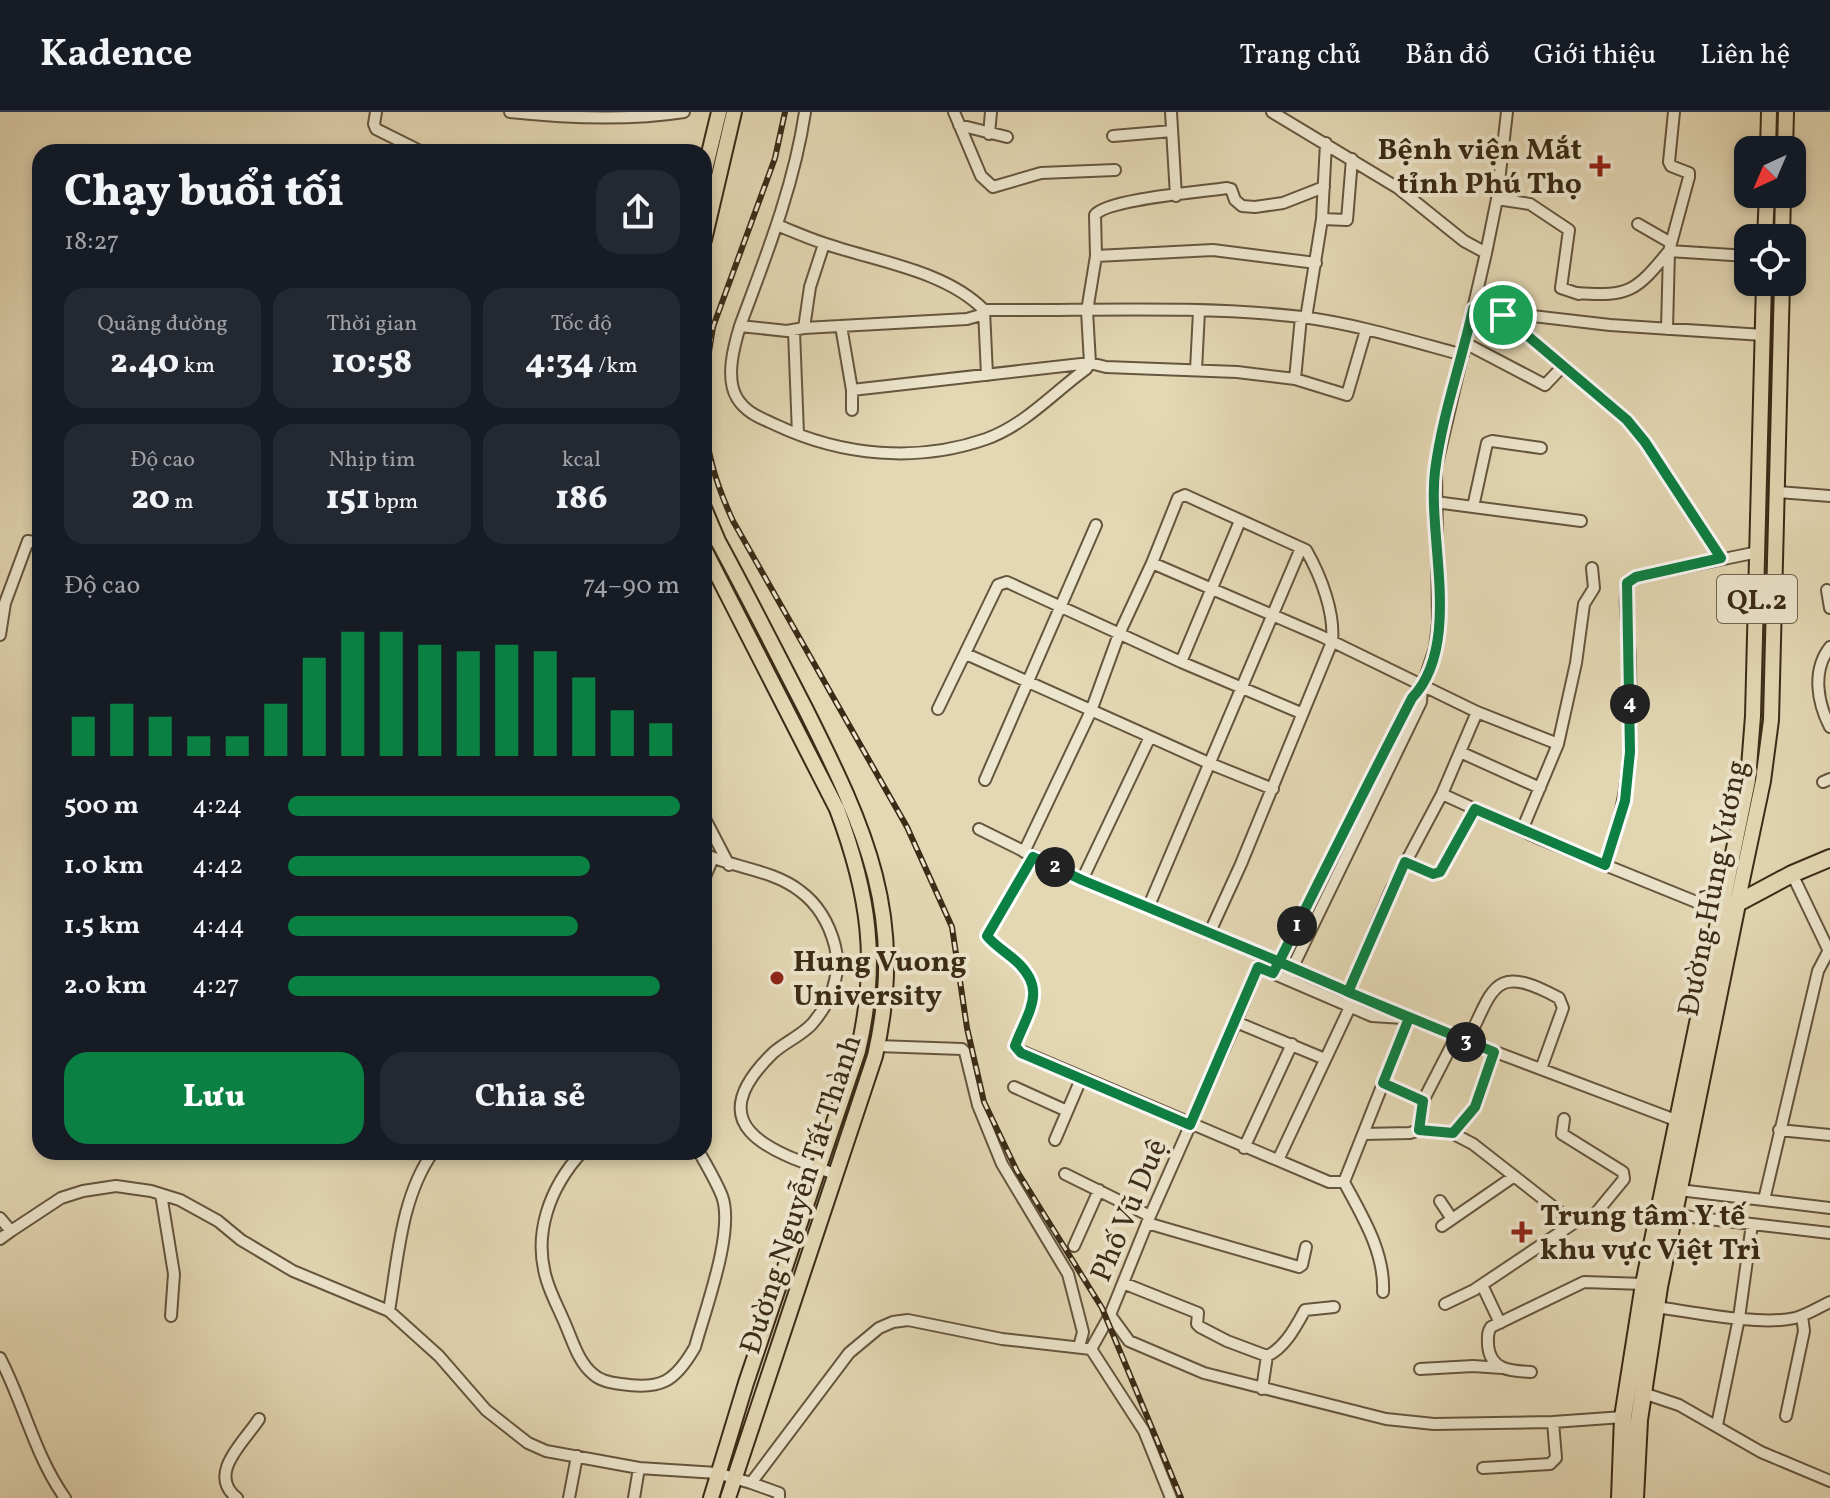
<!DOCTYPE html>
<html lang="vi">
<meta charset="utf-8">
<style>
body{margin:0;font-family:Vollkorn,serif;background:#242831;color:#f1f3f6;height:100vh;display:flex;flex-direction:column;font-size:30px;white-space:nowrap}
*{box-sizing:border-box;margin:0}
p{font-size:26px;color:#9ea1a6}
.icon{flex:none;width:44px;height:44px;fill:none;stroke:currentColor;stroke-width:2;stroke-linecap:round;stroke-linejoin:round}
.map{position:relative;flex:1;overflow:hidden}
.drawer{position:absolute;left:32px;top:32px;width:680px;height:1016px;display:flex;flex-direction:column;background:#171b24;border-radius:24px;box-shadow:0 4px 12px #0003}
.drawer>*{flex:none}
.needle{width:52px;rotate:224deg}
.fabs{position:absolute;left:1734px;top:24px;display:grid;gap:16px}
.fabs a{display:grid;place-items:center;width:72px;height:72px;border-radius:16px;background:#171b24;box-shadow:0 4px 12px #0003;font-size:40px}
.pin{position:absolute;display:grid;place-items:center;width:68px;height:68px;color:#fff;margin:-34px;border:4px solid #fff;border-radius:50%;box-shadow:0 2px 8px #0007}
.km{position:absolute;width:40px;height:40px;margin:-20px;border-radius:50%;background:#222;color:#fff;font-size:22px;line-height:40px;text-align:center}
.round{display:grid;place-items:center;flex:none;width:84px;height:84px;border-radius:24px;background:#242831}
.overview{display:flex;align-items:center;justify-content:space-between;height:136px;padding:0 32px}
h1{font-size:44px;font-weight:800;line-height:60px}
.stats{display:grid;grid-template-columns:repeat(3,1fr);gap:12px;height:136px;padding:8px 32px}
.stats div{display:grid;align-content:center;border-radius:20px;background:#242831;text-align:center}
.stats b{font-size:34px;font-weight:800}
.stats small{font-size:22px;font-weight:400}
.stats p{font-size:22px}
.chart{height:224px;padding:16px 32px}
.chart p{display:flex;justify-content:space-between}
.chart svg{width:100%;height:144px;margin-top:8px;stroke:#0b8043;stroke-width:6}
.button{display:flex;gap:16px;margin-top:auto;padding:16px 32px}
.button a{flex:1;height:92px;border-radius:24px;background:#0b8043;color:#fff;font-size:32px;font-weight:800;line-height:92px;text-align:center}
.button a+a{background:#242831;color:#f1f3f6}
ul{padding:0 32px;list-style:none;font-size:26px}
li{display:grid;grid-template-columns:128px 96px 1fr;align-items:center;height:60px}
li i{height:20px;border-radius:10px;background:#0b8043}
header{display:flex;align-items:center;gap:48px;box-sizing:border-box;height:112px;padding:0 40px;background:#171b24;border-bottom:2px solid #363941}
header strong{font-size:38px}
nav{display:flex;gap:44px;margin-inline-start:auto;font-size:28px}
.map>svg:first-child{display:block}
</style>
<header>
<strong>Kadence</strong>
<nav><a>Trang chủ</a><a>Bản đồ</a><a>Giới thiệu</a><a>Liên hệ</a></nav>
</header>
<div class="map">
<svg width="1830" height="1386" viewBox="0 0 1830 1386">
<rect width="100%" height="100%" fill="#e4d8b4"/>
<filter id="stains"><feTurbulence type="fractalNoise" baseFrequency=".0025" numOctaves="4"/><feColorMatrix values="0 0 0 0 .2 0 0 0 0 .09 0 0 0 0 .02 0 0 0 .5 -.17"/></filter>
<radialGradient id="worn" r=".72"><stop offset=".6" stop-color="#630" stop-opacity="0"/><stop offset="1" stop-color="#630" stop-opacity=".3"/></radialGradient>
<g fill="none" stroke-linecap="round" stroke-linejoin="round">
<defs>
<path id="minor" d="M376 0 374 12 376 17 422 40
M510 0C567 6 627 9 684 0
M805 0C794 74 766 144 740 214L787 219 804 216 967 207 984 202
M954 0 981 64 993 75 1041 61 1115 58
M1171 0 1176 84
M1272 0 1398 76 1464 129 1486 141
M959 13 1007 25
M989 22 991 0
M1113 24 1172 19
M1497 87 1530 92 1569 118 1561 176 1579 182
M1322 107 1347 108 1352 47
M1638 112 1671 131
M777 113C792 119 808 126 823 131 874 149 945 158 984 198 1090 199 1197 193 1302 205 1356 212 1411 229 1463 243
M1669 139 1748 144
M1316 151 1213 138 1096 144 1095 103C1107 87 1202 80 1227 76L1231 77 1235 88 1242 94 1255 95 1283 91 1324 75
M1577 181C1630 185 1636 179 1669 139
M1473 197 1610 213 1763 223
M984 198 987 263
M1503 203 1627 308 1645 330 1721 446
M1306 206 1322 107 1326 31
M740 214C734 234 725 266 737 286 746 301 761 306 776 313 842 344 917 351 986 327 1025 313 1053 281 1086 257L1090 251 1087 199 1096 144
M841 214 852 278
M804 216 810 175 824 132
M1667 217 1669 139 1689 65V61L1671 54 1669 50 1674 0
M794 219 798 322
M1465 231 1545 273 1564 253
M1196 258 1199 199
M1295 267 1301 205
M852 298V278L1090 251 1106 255 1237 260 1295 267 1347 283 1366 218
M1778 380 1830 384
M1435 390 1581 409
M1473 395 1487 331 1492 329 1541 336
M1152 451 1321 524 1477 600 1558 632
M1827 478 1830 496
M0 523 5 491 28 429 40 431
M1830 535C1812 558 1817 590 1830 615
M966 542 1211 652 1273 677
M1181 550 1240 409
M938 597 998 473 1007 470 1181 550 1301 601
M1460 640 1540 676
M985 668 1096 413
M1823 670 1830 667
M1442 682 1536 725 1721 800
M704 705 729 753
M979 717 1082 768 1456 925 1678 1009
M1522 718 1558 632 1576 551 1584 492 1594 476 1592 456
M1024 740 1091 599 1119 522 1152 451 1178 386 1185 383 1306 438C1321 464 1335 501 1332 530L1241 752 1209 822
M704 742C735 756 773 758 800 779 819 793 829 811 835 834 842 862 831 890 812 912 801 924 785 930 773 941 697 1015 770 1039 835 1062
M1033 745 987 824C994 833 1006 840 1016 849 1048 877 1028 900 1015 934L1016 937 1329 1070H1344L1409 906
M1405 750 1433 762 1440 760 1475 697
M1605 753C1632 682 1631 626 1630 551 1630 525 1623 497 1627 471L1636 465 1758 440
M1792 762 1828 837
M704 767 713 746
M1082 768 1150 625
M1148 796 1301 436
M1258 855 1372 904 1403 906
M1273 861 1412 586 1422 575
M1287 867 1421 590 1422 575 1435 536 1438 511 1436 356 1486 141 1497 87 1507 0
M1348 880 1391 778 1442 682 1477 600
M1236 910 1325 947
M1467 930C1494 876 1493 850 1559 886L1563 896 1541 957
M877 934 962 937 965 940 978 993 1002 1052 1068 1162 1083 1220 1079 1235
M1383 971 1423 989
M1014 975 1067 999
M1419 1018 1423 989 1456 925
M1779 1018 1830 1023
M1453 1021 1475 995 1494 940
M1363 1022 1410 1021 1419 1018 1450 1020 1473 1032 1574 1111
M1055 1028 1081 967
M1244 1036 1292 932
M582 1040C550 1075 532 1122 547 1169 552 1185 560 1199 566 1214 573 1230 579 1251 593 1262 600 1269 612 1271 621 1272 661 1278 675 1270 695 1235 705 1198 735 1119 722 1084 716 1069 707 1054 699 1040
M1278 1048 1350 895
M1065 1062 1150 1104
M1344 1070C1362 1104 1385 1140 1383 1180
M1679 1078 1830 1096
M161 1082 174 1162 171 1204
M1764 1088 1818 859 1830 836
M1440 1089 1452 1107
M1674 1103 1830 1121
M0 1106 11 1119 61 1086 83 1079 116 1074 151 1079 180 1088 218 1109 241 1128 293 1159 389 1199 439 1244 486 1298 528 1331 546 1339 639 1356 717 1361 751 1371 849 1241 879 1216 893 1210 908 1208 1002 1227 1091 1237 1144 1319 1171 1386
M1147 1111 1299 1155 1302 1153 1306 1135
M1442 1114 1513 1065
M0 1127 11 1119
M1074 1134 1099 1078
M1123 1171 1198 1201 1197 1212 1200 1215 1227 1229 1267 1244C1285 1236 1296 1214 1305 1198L1334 1195
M1482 1173 1500 1211
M1445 1192 1474 1178 1574 1111 1596 1101 1624 1067 1623 1060 1562 1022 1564 1007
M1656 1195C1693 1200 1760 1214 1795 1206 1807 1203 1819 1195 1830 1190
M389 1199C398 1146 401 1085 433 1040
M1110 1203 1129 1229 1204 1261 1386 1307 1434 1312 1553 1310 1623 1305
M1091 1237 1110 1203 1150 1104 1236 910 1263 843
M0 1246C24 1292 35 1344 65 1386
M1420 1257 1473 1254 1502 1256
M1531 1260C1510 1259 1490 1258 1488 1233 1488 1225 1487 1221 1491 1215L1584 1170 1644 1172
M1262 1277 1267 1244
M1643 1281 1679 1293 1761 1340 1830 1369
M1786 1304 1804 1219 1802 1204
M1717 1313 1739 1206 1752 1112
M1483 1356 1550 1352 1556 1346 1553 1310
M751 1371 779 1381V1386
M237 1386C206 1362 245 1329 259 1307
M569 1386 577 1344
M634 1386 639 1356"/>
<path id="major" d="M1768 38 1769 0
M1785 38 1786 0
M704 62 719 0
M1765 126 1767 82
M1782 126 1783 82
M704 128 734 0
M704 396 718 429C748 484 776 540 805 596 866 718 907 804 875 944L728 1386
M704 437 837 697C869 782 879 850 858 939L746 1271 711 1386
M1737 792 1763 669 1771 608 1782 170
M1721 800 1748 668 1753 604 1764 170"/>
<path id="highway" d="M1620 1386 1623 1305 1644 1172 1721 800 1792 762 1830 746
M1635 1386 1639 1308 1659 1175 1737 792"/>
</defs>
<use href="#minor" stroke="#65563e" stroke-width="14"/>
<use href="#major" stroke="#3b2b17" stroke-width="18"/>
<use href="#highway" stroke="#3b2b17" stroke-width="20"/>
<use href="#minor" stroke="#ede6ce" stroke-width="10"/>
<use href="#major" stroke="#e4d8b4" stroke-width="14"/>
<use href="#highway" stroke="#e4d8b4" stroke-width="16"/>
<defs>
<path id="rail" d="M704 271 713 215 775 46 785 0
M704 296C705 337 716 372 733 409L907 715 952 815 967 916 984 990 1017 1059 1102 1196 1181 1386"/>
</defs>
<use href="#rail" stroke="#3b2b17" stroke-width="6"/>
<use href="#rail" stroke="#ede6ce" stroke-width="3" stroke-dasharray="9" stroke-linecap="butt"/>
</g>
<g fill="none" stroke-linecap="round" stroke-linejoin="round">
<defs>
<path id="route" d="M1503 203 1473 197C1461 251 1442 304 1435 359 1427 426 1463 532 1412 586 1367 673 1323 761 1279 850L1273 861 1258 855 1190 1013 1021 941 1015 934C1028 899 1048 878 1016 849 1006 840 994 833 987 824L1033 745 1082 768 1263 843C1312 864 1360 885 1409 906L1383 971 1423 989 1419 1018 1453 1021 1475 995 1494 940 1348 880 1405 750 1433 762 1440 760 1475 697 1605 753 1625 689 1630 640 1627 471 1636 465 1721 446 1645 330 1627 308 1503 203"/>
</defs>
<use href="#route" stroke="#fff" stroke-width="16"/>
<use href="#route" stroke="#0b8043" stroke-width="10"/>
</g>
<g fill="#8f2418" stroke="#ede6ce" stroke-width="3">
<path d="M1596 42h8v8h8v8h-8v8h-8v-8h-8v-8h8z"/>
<circle cx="777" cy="866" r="8"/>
<path d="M1518 1108h8v8h8v8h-8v8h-8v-8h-8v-8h8z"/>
</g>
<g text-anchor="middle" stroke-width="8" stroke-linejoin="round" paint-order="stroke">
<rect fill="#ede6ce" stroke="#70634e" stroke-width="2" x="1717" y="463" width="80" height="48" rx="6"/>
<g font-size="28" font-weight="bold" fill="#3b2b17">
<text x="1757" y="497">QL.2</text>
</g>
<g font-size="30" font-weight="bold" fill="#3b2b17" stroke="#ede6ce" text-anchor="start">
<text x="1582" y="47" text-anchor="end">Bệnh viện Mắt<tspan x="1582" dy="34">tỉnh Phú Thọ</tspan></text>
<text x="793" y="859">Hung Vuong<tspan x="793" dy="34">University</tspan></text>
<text x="1540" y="1113">Trung tâm Y tế<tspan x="1540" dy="34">khu vực Việt Trì</tspan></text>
</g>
<g font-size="30" fill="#3b2b17" stroke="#ede6ce">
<text transform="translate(1712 776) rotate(-79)" y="10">Đường Hùng Vương</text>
<text transform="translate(800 1082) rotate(-72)" y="10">Đường Nguyễn Tất Thành</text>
<text transform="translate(1128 1098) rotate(-67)" y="10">Phố Vũ Duệ</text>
</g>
</g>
<rect width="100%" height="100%" filter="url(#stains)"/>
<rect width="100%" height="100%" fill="url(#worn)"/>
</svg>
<div class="fabs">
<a><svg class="needle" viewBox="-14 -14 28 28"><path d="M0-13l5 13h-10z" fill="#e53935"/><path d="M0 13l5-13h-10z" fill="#9ea1a6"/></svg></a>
<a><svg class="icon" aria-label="locate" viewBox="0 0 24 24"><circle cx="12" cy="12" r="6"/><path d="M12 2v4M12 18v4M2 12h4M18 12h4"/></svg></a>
</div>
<div class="pin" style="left:1503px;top:203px;background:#1e9e55"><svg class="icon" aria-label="arrive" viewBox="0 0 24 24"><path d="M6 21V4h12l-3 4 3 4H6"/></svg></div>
<b class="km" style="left:1297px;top:814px">1</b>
<b class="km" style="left:1055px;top:755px">2</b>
<b class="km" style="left:1466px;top:930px">3</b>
<b class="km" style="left:1630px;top:592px">4</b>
<section class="drawer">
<div class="overview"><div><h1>Chạy buổi tối</h1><p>18:27</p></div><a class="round"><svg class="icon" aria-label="share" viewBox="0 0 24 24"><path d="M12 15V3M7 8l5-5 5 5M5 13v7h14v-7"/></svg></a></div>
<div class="stats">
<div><p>Quãng đường</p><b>2.40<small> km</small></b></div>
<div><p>Thời gian</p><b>10:58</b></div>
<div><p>Tốc độ</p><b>4:34<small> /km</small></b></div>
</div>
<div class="stats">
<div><p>Độ cao</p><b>20<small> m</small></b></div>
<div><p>Nhịp tim</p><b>151<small> bpm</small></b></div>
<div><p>kcal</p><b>186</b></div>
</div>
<div class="chart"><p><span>Độ cao</span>74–90 m</p>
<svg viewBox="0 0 160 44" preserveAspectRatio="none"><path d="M5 44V32M15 44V28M25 44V32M35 44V38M45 44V38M55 44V28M65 44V14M75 44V6M85 44V6M95 44V10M105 44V12M115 44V10M125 44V12M135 44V20M145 44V30M155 44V34"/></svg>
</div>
<ul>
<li><b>500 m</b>4:24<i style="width:100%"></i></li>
<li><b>1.0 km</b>4:42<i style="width:77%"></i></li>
<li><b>1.5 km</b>4:44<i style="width:74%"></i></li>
<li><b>2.0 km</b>4:27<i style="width:95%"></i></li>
</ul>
<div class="button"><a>Lưu</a><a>Chia sẻ</a></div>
</section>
</div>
